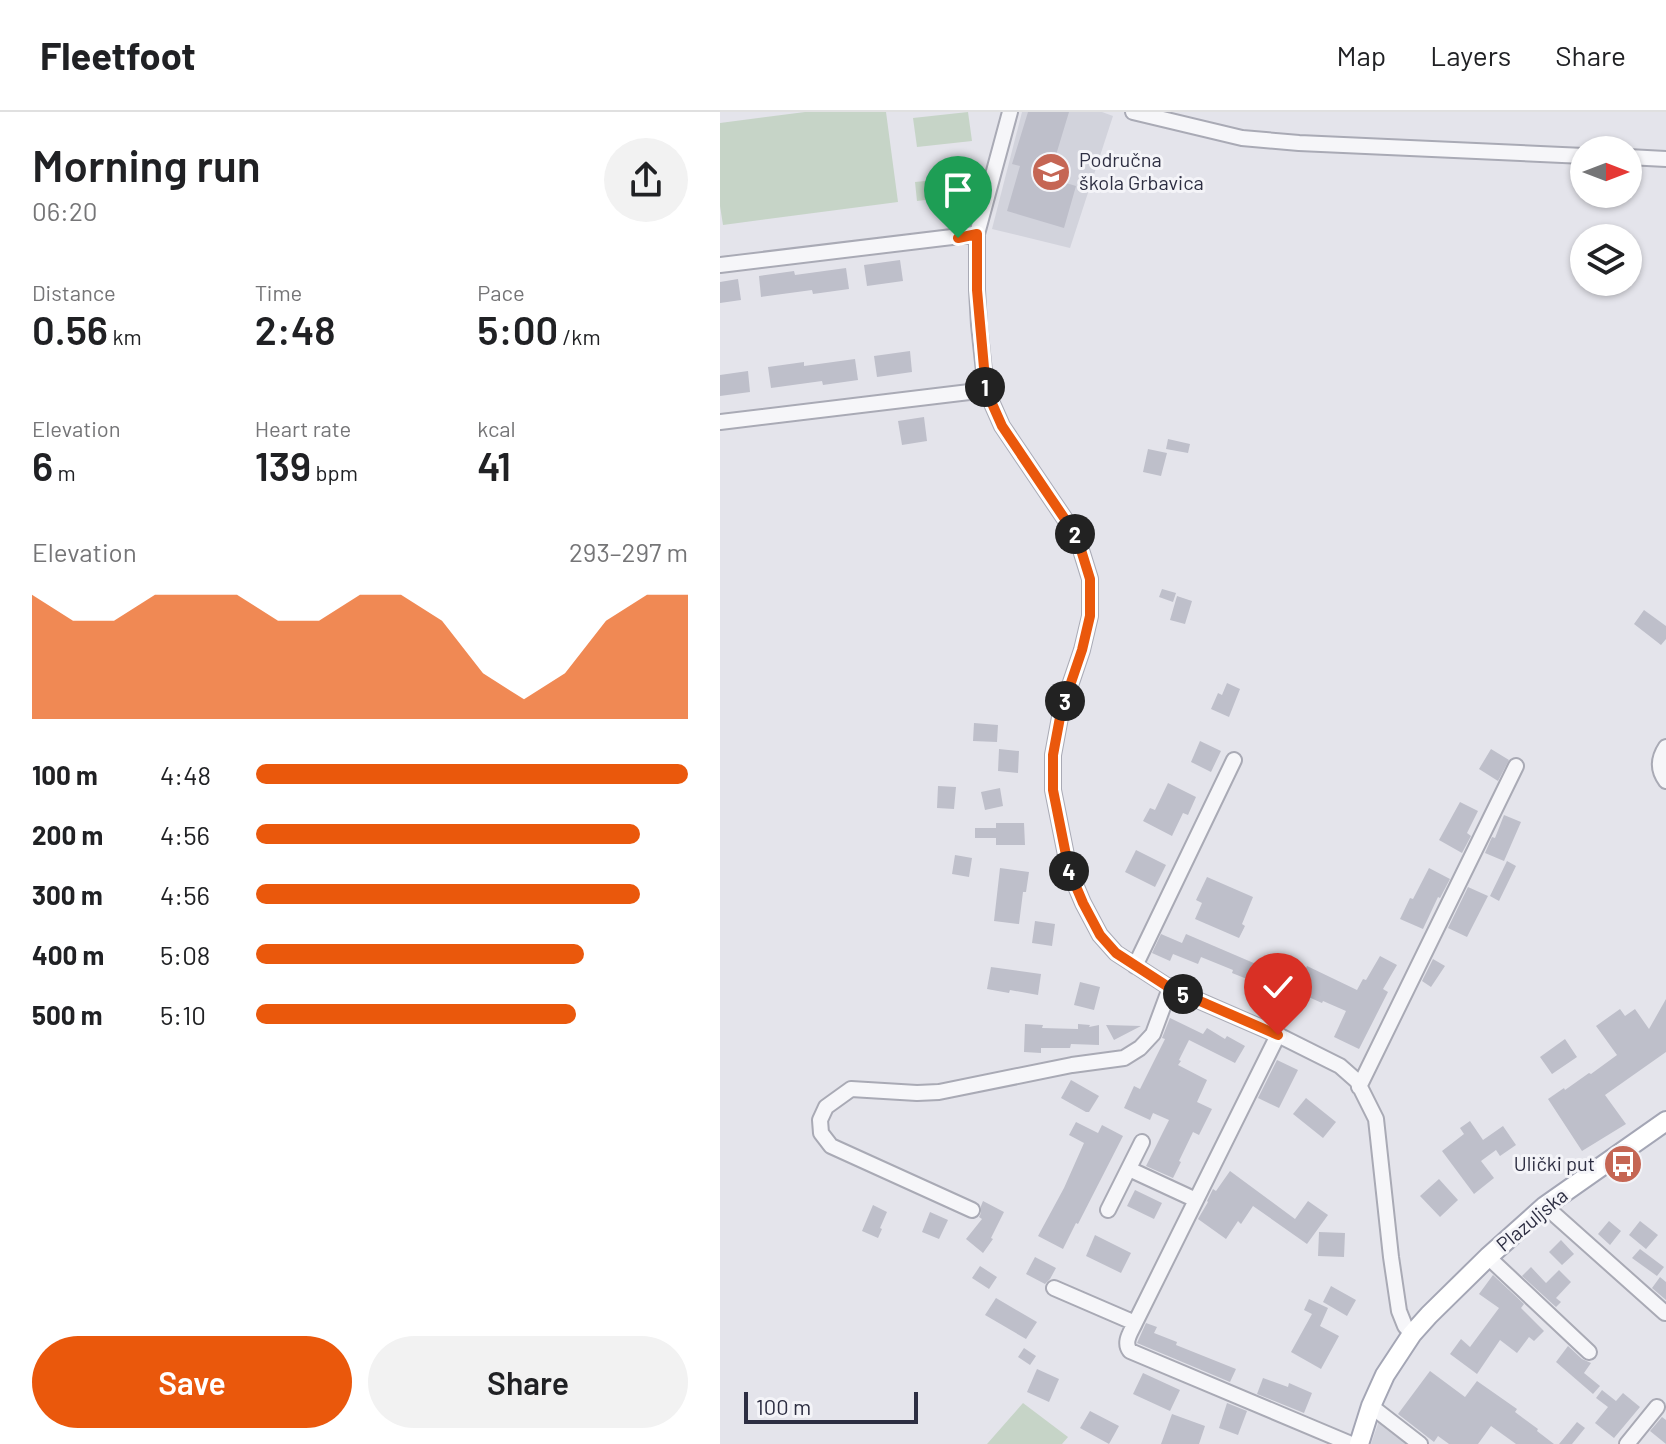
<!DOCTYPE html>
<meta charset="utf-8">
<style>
body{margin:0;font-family:Barlow,sans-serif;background:#f2f2f2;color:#202124;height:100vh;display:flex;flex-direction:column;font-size:30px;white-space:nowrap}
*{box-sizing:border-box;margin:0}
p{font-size:26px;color:#757577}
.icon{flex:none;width:44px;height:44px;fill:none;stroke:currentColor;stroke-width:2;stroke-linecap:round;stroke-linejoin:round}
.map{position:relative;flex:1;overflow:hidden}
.side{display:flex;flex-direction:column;background:#fff;width:720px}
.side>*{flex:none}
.needle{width:52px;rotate:90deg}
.tools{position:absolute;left:850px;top:24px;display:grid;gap:16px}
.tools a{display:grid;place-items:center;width:72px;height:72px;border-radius:50%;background:#fff;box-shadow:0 2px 6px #0004;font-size:40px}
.scale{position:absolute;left:24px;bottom:20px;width:174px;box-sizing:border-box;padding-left:8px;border:4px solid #2d2e42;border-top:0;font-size:22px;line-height:28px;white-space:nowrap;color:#2d2e42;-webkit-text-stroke:6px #f4f4f8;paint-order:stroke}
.pin{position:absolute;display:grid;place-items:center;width:68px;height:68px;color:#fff;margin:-82px -34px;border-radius:50% 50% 50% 0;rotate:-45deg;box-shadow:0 0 8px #0007}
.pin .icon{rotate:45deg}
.km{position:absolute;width:40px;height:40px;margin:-20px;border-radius:50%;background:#222;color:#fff;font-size:22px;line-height:40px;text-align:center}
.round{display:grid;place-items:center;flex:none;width:84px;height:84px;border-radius:42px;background:#f2f2f2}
.headline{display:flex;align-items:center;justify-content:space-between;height:136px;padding:0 32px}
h1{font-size:44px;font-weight:600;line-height:60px}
.figures{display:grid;grid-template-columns:repeat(3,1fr);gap:12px;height:136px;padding:8px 32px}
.figures div{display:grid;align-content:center}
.figures b{font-size:40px;font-weight:600}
.figures small{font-size:22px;font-weight:400}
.figures p{font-size:22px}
.chart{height:224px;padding:16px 32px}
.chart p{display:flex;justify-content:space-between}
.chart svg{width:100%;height:144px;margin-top:8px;fill:#ea580c;opacity:.7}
.cta{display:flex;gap:16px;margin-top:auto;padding:16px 32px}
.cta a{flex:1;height:92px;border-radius:48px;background:#ea580c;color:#fff;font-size:32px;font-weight:600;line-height:92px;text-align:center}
.cta a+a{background:#f2f2f2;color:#202124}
ul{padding:0 32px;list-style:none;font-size:26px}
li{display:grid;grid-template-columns:128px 96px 1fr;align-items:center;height:60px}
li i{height:20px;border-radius:10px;background:#ea580c}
header{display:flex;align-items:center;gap:48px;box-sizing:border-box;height:112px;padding:0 40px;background:#fff;border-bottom:2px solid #e0e0e0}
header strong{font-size:38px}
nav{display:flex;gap:44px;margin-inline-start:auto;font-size:28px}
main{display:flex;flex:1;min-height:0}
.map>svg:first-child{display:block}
</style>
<header>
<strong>Fleetfoot</strong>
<nav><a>Map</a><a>Layers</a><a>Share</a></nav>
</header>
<main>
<section class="side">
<div class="headline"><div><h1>Morning run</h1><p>06:20</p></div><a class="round"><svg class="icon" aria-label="share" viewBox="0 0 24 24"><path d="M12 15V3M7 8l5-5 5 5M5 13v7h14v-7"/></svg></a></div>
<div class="figures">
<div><p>Distance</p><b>0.56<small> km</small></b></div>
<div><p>Time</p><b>2:48</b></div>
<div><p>Pace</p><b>5:00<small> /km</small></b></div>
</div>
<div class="figures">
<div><p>Elevation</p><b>6<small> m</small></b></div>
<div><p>Heart rate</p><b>139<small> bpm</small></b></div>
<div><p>kcal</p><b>41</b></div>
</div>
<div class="chart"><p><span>Elevation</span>293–297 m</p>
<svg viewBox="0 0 160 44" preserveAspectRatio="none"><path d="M0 44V6L10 14L20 14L30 6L40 6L50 6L60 14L70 14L80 6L90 6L100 14L110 30L120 38L130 30L140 14L150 6L160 6V44z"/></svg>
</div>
<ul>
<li><b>100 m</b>4:48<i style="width:100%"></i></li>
<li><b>200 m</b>4:56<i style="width:89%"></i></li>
<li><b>300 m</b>4:56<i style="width:89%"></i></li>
<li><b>400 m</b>5:08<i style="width:76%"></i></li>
<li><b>500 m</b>5:10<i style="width:74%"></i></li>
</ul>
<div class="cta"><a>Save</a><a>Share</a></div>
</section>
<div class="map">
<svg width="946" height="1332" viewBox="0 0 946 1332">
<rect width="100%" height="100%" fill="#e4e4eb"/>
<path fill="#d2d3dc" d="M302 0H382L393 4 350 136 272 117Z
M663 1297 703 1332H651Z"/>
<path fill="#c6d4c7" d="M85 0H166L178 90 3 113 0 94V11Z
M248 0 252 29 197 35 193 6Z
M235 66 237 84 197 89 195 70Z
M303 1291 348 1325 342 1332H267Z"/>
<path fill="#bebfca" d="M308 0H349L329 66 356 74 344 116 287 99 300 54 292 52Z
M180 148 183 169 147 174 144 153Z
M126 156 129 177 93 182 92 178 41 185 39 164 74 159 75 163Z
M18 167 21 188 0 191V170Z
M190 239 192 260 157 265 154 244Z
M135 247 138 268 103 273 102 269 51 276 48 255 84 250V254Z
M28 259 30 280 0 284V263Z
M204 305 207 329 182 333 178 309Z
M448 327 470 332 468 341 446 337Z
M428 337 447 341 441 364 423 360Z
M442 477 456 481 453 490 439 485Z
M457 484 472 489 465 512 450 508Z
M924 498 946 514V527L941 533 914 512Z
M507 571 520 577 509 605 491 597 498 581 502 583Z
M254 611 278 613 277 630 253 629Z
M480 629 501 639 491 660 471 650Z
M279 637 299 639 298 661 278 659Z
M771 637 789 648 778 669 759 657Z
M448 671 476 685 468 703 463 701 452 724 423 709 430 696 435 698Z
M218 674 236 675 234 697 217 696Z
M280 676 283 694 265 698 261 680Z
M740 690 758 699 747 721 751 724 742 741 719 728Z
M784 703 801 710 784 749 765 741 772 725 775 726Z
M276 711H304L305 733H276V726H255V716H276Z
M416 738 446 753 435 775 405 760Z
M235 743 252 746 249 765 232 762Z
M787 749 796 754 779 789 770 784Z
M280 756 309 760 306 780H303L299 812 274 809Z
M709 756 730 767 720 786 718 785 703 817 680 807 690 786 693 787Z
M487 765 533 785 522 812 525 814 519 826 475 807 482 791 476 788Z
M748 775 768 784 747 825 728 816Z
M315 809 335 812 332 834 312 831Z
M441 822 462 831 466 822 543 855 544 851 562 859 559 868 575 875 566 898 552 891 557 879 512 861 513 858 481 845 478 852 453 842 450 849 432 841Z
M660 844 677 853 663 877 668 880 639 937 614 925 626 899 603 889 602 891 575 879 587 854 637 878 643 867 646 868Z
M713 847 725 854 711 875 702 869Z
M271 855 321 862 318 883 290 878 289 881 267 877Z
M360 870 380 875 374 898 354 893Z
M946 887V940L885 983 906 1012 862 1039 828 987 844 976 845 978 869 961 871 962 897 943 876 914 900 897 905 904 915 897 929 917Z
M450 906 483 922 487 916 505 927 507 924 525 934 515 951 469 928 459 948 461 949 458 953 487 968 477 990 492 997 479 1023 473 1020 459 1049 461 1050 453 1066 426 1054 449 1008 433 1001 430 1008 404 996 414 974 420 977 445 927 442 926Z
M305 912 323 913 322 916 358 917V912L370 913 369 915 379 913V933L351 932 350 936H321V941L304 940Z
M386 913 421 914 394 928Z
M845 927 857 945 832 962 820 945Z
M557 948 578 958 559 996 538 986Z
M351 968 379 984 369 1000H366L341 986Z
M586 986 616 1010 603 1026 573 1002Z
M750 1009 763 1028 783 1014 796 1033 780 1044 776 1038 761 1049 774 1066 754 1082 722 1039 744 1022 740 1016Z
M356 1010 378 1021 382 1013 403 1024 358 1112 356 1111 343 1137 318 1124 344 1076 364 1031 349 1023Z
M510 1059 575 1107 588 1089 608 1103 587 1132 533 1094 521 1112 518 1109 506 1127 478 1107 488 1090 487 1089 493 1077 496 1079Z
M719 1067 738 1088 720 1105 700 1084Z
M415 1078 442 1091 434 1107 407 1094Z
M263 1089 284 1100 271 1126 273 1127 263 1141 246 1127 262 1107 259 1105 261 1101V1094Z
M153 1093 167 1100 160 1116 162 1117 158 1126 142 1119Z
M210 1100 228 1108 219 1127 202 1120Z
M889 1109 901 1119 890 1133 878 1122Z
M920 1109 938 1123 926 1137 909 1123Z
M599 1120 625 1121 624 1145 598 1144Z
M375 1123 411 1141 401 1161 366 1144Z
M841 1128 854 1142 842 1153 829 1140Z
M920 1137 944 1155 937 1164 912 1146Z
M315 1145 336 1156 330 1167 325 1172 306 1162Z
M260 1154 277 1165 269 1177 252 1166Z
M811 1155 826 1171 839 1158 851 1170 836 1186 841 1190 836 1195 802 1164Z
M773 1163 804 1192 801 1196 824 1219 814 1229 809 1225 797 1241 780 1228 757 1262 730 1242 741 1227 750 1235 779 1196 759 1182Z
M940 1165 946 1170V1188L932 1176Z
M611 1174 636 1188 627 1204 603 1190Z
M276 1186 317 1210 306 1227 265 1203Z
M589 1187 608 1196 600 1214 619 1224 601 1257 571 1240 592 1202 584 1198Z
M426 1211 437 1215 434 1221 457 1230 456 1233 516 1257 510 1270 417 1231Z
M848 1234 862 1247 871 1251 864 1261 880 1274 873 1282 836 1250Z
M304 1236 316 1244 310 1253 298 1245Z
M317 1257 339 1267 329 1290 307 1280Z
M710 1259 745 1285 757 1269 797 1297 795 1300 818 1317 817 1319 834 1332H796L771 1314 758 1332H729L718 1324 714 1330 678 1302Z
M423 1261 460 1278 450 1299 413 1282Z
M543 1266 568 1275 569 1271 592 1281 584 1301 537 1282Z
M882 1278 896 1289 903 1281 920 1295 894 1326 875 1311 888 1295 876 1286Z
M507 1291 527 1299 518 1323 499 1316Z
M370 1299 399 1314 389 1332 360 1316Z
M452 1302 485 1314 479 1332H441Z
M942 1305 946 1308V1332L930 1319Z
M857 1310 865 1316 852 1332H839Z"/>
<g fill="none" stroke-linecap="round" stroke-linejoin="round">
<defs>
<path id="minor" d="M290 0 257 122V178L259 213 266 278 282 314 357 425 370 467V504L362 538 341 600 333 643V678L349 758 363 791 380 823 396 841 450 876 558 923 620 954 637 969 656 1007 671 1145 679 1199 685 1214 692 1222
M413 0 522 26 579 31 864 44
M908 45 946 47
M0 153 257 122
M0 310 266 278
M946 635C938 647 937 657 946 669
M415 854 514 648
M639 975 796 654
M409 1057 476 1088
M825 1094 945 1201
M252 1098 111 1034 101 1021 100 1008 106 995 131 977 197 981 219 980 352 953 404 946 420 936 433 922 450 876
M388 1098 422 1030
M768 1145 869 1240
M334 1176 415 1211C411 1220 403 1230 410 1239L631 1332
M415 1211 558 923
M651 1294 700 1332
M907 1332 937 1295"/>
<path id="major" d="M639 1332 651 1294 665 1263 692 1222 709 1203 768 1145 825 1094 946 1009"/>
</defs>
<use href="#minor" stroke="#a9aab5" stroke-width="18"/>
<use href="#major" stroke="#a4a6b5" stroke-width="22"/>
<use href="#minor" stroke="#f6f6f9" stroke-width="14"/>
<use href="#major" stroke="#fff" stroke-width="18"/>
</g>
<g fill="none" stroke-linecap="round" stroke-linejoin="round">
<defs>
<path id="route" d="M238 126 257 122V178L266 278 282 314 357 425 370 467V504L362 538 341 600 333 643V678L349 758 363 791 380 823 396 841 450 876 558 923"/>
</defs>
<use href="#route" stroke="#fff" stroke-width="16"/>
<use href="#route" stroke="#ea580c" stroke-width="10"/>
</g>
<defs>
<symbol id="school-disc" viewBox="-11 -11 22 22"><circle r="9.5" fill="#c56654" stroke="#f4f4f8"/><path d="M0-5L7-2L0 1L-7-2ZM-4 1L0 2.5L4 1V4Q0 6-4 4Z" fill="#fff"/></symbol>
<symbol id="bus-disc" viewBox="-11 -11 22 22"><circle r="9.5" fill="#c56654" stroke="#f4f4f8"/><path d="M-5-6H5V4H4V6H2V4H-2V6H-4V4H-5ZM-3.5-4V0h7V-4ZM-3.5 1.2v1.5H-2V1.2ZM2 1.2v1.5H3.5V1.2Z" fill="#fff"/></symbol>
</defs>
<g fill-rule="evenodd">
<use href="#school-disc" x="309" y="38" width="44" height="44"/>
<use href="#bus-disc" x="881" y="1030" width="44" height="44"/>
</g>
<g text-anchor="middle" stroke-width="6" stroke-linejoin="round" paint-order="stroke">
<g font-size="20" fill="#2d2e42" stroke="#f4f4f8" text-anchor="start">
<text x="359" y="55">Područna<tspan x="359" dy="23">škola Grbavica</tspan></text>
<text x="875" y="1059" text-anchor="end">Ulički put</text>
</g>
<g font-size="20" fill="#2d2e42" stroke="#f4f4f8">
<text transform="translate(812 1108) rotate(-40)" y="7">Plazuljska</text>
</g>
</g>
</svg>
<div class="tools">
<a><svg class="needle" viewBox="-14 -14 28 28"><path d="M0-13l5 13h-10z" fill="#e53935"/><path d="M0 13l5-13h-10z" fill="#757577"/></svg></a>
<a><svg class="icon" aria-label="layers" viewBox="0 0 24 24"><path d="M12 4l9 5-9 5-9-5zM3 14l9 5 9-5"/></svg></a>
</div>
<div class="scale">100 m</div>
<div class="pin" style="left:238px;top:126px;background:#1e9e55"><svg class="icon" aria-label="arrive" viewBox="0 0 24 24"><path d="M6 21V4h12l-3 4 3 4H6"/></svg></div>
<div class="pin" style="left:558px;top:923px;background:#d93025"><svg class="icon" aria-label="check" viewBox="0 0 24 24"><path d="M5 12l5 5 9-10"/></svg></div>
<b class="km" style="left:265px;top:275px">1</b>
<b class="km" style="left:355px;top:422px">2</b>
<b class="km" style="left:345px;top:589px">3</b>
<b class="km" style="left:349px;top:759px">4</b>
<b class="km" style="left:463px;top:882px">5</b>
</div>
</main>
